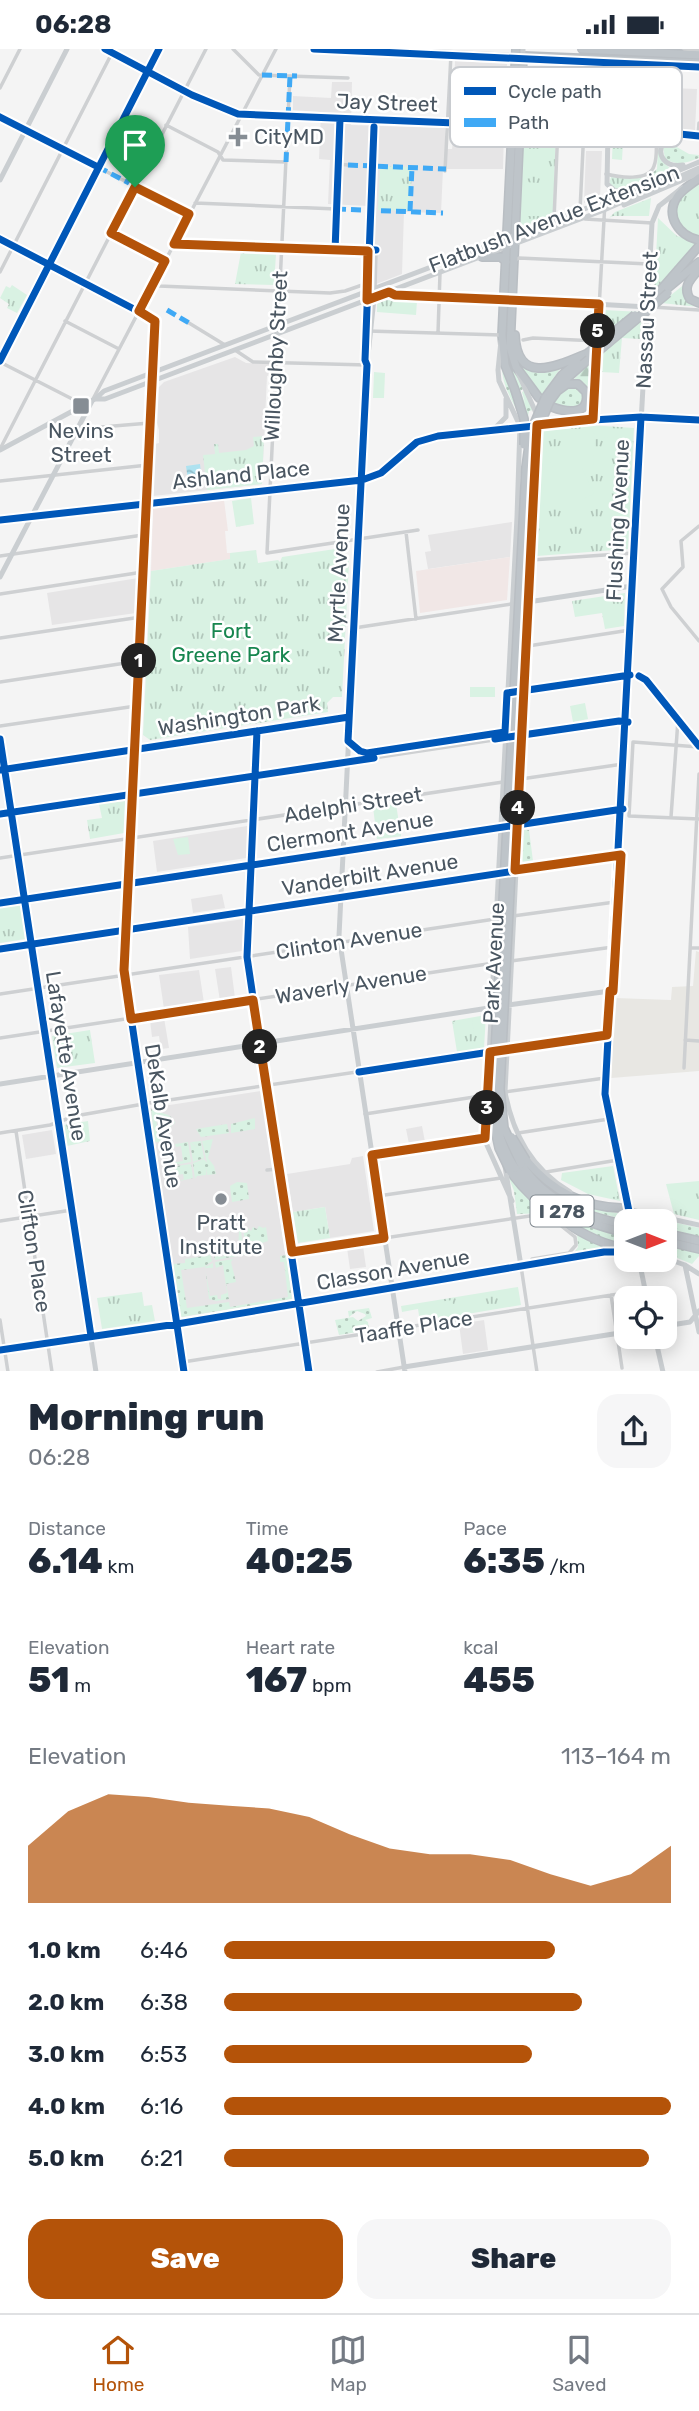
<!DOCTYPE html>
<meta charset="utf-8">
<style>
body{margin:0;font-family:Rubik,sans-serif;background:#f6f6f7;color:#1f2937;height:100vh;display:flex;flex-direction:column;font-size:26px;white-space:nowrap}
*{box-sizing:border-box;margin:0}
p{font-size:23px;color:#747a83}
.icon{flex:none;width:38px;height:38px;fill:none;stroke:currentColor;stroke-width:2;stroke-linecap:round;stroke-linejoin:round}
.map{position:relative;height:1322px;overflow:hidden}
.panel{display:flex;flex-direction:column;background:#fff;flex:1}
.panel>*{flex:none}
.needle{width:46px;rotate:90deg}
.tools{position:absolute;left:614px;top:1160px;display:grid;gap:14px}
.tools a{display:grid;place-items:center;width:63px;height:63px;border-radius:14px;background:#fff;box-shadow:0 4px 18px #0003;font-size:35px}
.pin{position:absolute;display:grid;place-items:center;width:60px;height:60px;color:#fff;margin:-72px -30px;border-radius:50% 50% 50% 0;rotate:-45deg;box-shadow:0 0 7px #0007}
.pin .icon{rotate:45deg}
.km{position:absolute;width:35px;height:35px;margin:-18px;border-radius:50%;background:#222;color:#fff;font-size:19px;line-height:35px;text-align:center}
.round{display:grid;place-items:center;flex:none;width:74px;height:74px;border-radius:21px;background:#f6f6f7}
.overview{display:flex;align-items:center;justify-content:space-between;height:119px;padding:0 28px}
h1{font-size:38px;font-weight:800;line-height:52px}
.metrics{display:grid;grid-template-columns:repeat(3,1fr);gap:10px;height:119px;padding:7px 28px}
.metrics div{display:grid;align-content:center}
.metrics b{font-size:35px;font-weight:800}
.metrics small{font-size:19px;font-weight:400}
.metrics p{font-size:19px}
.chart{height:196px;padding:14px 28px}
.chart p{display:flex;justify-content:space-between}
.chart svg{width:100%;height:126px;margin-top:7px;fill:#b45309;opacity:.7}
.action{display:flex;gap:14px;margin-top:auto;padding:14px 28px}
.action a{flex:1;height:80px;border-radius:21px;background:#b45309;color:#fff;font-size:28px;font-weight:800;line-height:80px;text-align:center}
.action a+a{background:#f6f6f7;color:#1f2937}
ul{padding:0 28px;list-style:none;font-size:23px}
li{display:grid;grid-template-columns:112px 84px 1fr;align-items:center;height:52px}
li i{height:18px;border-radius:9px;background:#b45309}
.status{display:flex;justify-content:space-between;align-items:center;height:49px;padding:0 35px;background:#fff;direction:ltr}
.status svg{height:19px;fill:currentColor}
.menu{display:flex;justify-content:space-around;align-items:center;height:98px;border-top:2px solid #e0e1e3;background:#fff;font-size:19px;color:#747a83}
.menu a{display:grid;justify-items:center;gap:4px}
.menu .on{color:#b45309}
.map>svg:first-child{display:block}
</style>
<div class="status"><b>06:28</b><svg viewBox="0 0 49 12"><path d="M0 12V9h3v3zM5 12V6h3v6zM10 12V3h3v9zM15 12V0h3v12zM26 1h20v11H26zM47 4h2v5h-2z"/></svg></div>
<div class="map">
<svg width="699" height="1323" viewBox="0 0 699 1323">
<defs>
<pattern id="grass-dots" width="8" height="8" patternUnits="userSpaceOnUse" patternTransform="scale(1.75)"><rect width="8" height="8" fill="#d9f2e3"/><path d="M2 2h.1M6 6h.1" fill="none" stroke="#b2c7bb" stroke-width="1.8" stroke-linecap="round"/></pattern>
<pattern id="forest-firs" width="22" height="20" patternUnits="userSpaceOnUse" patternTransform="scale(1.75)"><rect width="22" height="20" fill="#d9f2e3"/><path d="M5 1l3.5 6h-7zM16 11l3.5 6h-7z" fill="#b2c7bb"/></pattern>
<pattern id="park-tufts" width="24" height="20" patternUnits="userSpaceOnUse" patternTransform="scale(1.75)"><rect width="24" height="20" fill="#d9f2e3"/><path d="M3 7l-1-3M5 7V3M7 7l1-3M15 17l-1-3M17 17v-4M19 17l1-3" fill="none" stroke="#b2c7bb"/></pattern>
<pattern id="water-ripples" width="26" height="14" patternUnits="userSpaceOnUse" patternTransform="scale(1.75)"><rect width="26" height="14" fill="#aee2f0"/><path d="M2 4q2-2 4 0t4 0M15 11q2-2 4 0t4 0" fill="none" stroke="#90bac6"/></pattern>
</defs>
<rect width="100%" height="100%" fill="#f4f4f4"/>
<path fill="#e8e7e3" d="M696 902 699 903V1022L611 1029 615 949 671 951 672 938 693 937Z"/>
<path fill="#e6e5e6" d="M455 12 507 15 505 69 453 67Z
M332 33H352L351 76 445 79V100H452L454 81 504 83 503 120H443L441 164 404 163 402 225 366 239 369 157 328 155 330 111 319 110 321 63 293 61V47L331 49Z
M672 39 697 40 695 81 678 80 670 77Z
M586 102H602L600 148 584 154Z
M235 308 246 314 270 315V326L267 327 262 435 153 447 155 395 159 394V381L156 370 158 339 164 333Z
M512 473 510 508 428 520 425 503 431 502 428 486Z
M138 529 136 564 52 576 47 544Z
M247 777 246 809 157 823 153 792Z
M222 845 225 859 193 864 191 850Z
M244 870 242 902 190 910 188 878Z
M231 918 235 949 220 952 215 920Z
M199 921 204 954 164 960 159 926Z
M164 969 169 999 161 1000 159 987 152 988 150 971Z
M261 1042 292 1250 181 1268 150 1059Z
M422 1077 425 1093 409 1095 406 1080Z
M52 1081 56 1105 26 1110 22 1086Z
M363 1107 374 1182 330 1189 325 1158 293 1163 287 1125 350 1115 352 1109Z
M363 1197 366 1218 350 1220 347 1199Z
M484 1271 488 1301 463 1305 459 1275Z"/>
<path fill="#f1e7e6" d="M224 451 228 482H225L227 504H230L231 510 151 522 153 460Z
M510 508 507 551 420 564 416 522Z"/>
<path fill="url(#grass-dots)" d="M675 91V97L689 105 699 106V109C685 114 679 117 665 110L663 98 667 92Z
M658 99 661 111 672 121 645 133V130L657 120Z
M516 306 539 322 560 320 540 348 517 314Z
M507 307 523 340 520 342 525 354 522 343 524 342 533 361 529 362 528 368H520C512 351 501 335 502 315L509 321Z
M571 336 582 340 585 351 578 360 553 356 562 342Z
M522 781H529L533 812 521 814Z
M151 1060C159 1065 172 1063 175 1074L168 1080 167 1072H162L161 1067 156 1068 158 1086 168 1083 165 1093H155Z
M255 1069V1080L231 1084V1075Z
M227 1075 229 1084 201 1088 196 1080Z
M213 1090 208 1109 214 1117 216 1125 207 1126 206 1119V1126L197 1127 195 1130 193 1114 204 1110 207 1114 202 1092Z
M201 1092 204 1109 193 1113 190 1093 199 1100 191 1093Z
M188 1093 191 1113 175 1116 171 1124 174 1123 176 1117 191 1115 193 1129 180 1132 184 1130 183 1125 169 1127 167 1109 170 1114 183 1112 181 1097 176 1098 175 1095Z
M507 1124 528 1148 548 1164 517 1165 514 1142Z
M538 1128C564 1150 589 1158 621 1165L624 1170C593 1163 557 1156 538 1128Z
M237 1133 247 1134 249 1150 232 1153 230 1137Z
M555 1162 592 1179 626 1187V1196L604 1193Z
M639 1165 699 1179V1188L665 1180V1172H638L637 1166Z
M259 1177 263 1179 266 1178 268 1192 256 1196 255 1192H252V1197H250V1193H246V1198L243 1179 245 1184 248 1183V1179L251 1182 253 1178 257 1180Z
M239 1182H241L244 1206 215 1211 214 1206 223 1208 224 1204 227 1206 238 1202Z
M579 1183 605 1198 604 1200 573 1205 578 1198 577 1184Z
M665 1196 699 1204V1207L692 1215 665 1204Z
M211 1206 212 1212 204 1218 181 1221 187 1259 229 1253 230 1258 288 1248 284 1213H280V1207L286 1206 292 1250 181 1268 173 1215 185 1214V1210Z
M233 1210 231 1213 236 1233 226 1235 229 1250 216 1252 209 1250 205 1218 213 1214V1219H205L210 1247 217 1246 218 1250H221V1246L227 1244 223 1216 216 1219 215 1213Z
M369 1259 372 1269 365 1271 368 1273 369 1281 339 1286 335 1271 353 1268 358 1272 366 1267 365 1265 357 1262 349 1268 348 1262Z"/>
<path fill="url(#forest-firs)" d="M592 312 590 349 586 338 573 331Z"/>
<path fill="url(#park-tufts)" d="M527 81 556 83 553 165 522 178 519 175 524 85Z
M613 86 626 87V94H623L622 111 612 110Z
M380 117 412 118 410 162 378 161Z
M611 128 646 129V133L616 141 609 135Z
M699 131V189L685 185 675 167 678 149Z
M651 149 649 167H613L609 169 615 163Z
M658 169 677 187 699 193 654 245Z
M241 203 276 205 274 236 235 235Z
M686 234 685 238 699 258 661 254Z
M12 236 27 246 17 264 7 259 9 255 0 249 6 237 10 239Z
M382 251 417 252 416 266 377 263V255Z
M604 261 642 263 640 290 622 289 619 324 601 323Z
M589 376 634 379 628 500 537 507 543 381Z
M264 387 262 435 207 441 203 406 215 405 214 395H218L219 404 246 401 254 397 253 388Z
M251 449 254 475 236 478 232 452Z
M335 500 346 505 349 513 342 648H333L327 654 328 663 150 691 143 686 151 522 230 510V504L256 501 258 514 278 511 280 513 282 508Z
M625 544 624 577 605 580 602 564 575 568 572 552Z
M126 752 124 784 90 790 87 771 102 769 99 755Z
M396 755 401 787 377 790 373 758Z
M20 856 25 890 0 894V859Z
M486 966 484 999 457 1003 452 972Z
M90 981 95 1014 57 1019 52 987Z
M88 1072 90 1092 67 1097 64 1076Z
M613 1117 620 1152 588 1145 561 1131 562 1124Z
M699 1132V1171L674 1165 666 1135Z
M325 1158 330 1189 298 1194 293 1163Z
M518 1238 521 1256 420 1273 418 1260 402 1263 401 1257Z
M142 1243 144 1257 152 1256 155 1272 102 1280 97 1249Z"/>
<path fill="#d9f2e3" d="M529 83 553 84V85L546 91 545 99 537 98V92H529Z
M540 131 553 132 552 165 546 167H523L525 133 540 134Z
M374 323 385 324 384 349H373Z
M603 379 632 380V389L603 388Z
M562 381 593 383 595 386 593 419H582L594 445 581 451V462L545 460 543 458 545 418H553L546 403 561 396Z
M470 638H495V648H470Z
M585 654 588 670 573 673 570 657Z
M398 769 401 787 377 790 376 773Z
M188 788 190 805 178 806 173 790Z
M472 970 474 984 456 987 453 973Z
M613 1118 618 1147 608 1149 599 1120Z
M452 1251 455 1265 421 1271 419 1256Z"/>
<path fill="url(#water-ripples)" d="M200 415 202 436 189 438 186 417Z"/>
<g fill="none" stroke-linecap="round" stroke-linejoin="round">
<path stroke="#d2d4d7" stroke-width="3.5" stroke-dasharray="3.5 2" stroke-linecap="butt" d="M338 110 340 76
M336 154 338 120
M335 197V165"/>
<defs>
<path id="highway" d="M582 0 699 6
M699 129C692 135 682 140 677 148 665 167 679 187 699 191
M482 208H501L506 213
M699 220C691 230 682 237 690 250L699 254
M663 243 699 213
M651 252 699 197
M515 286C517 338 559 316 588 304
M515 341 505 316 502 286 516 0
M539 349 516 318 510 298 523 7 699 14
M545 349 562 326 580 311
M550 352 566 330 583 315
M552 358C568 364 591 366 586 343L578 335H567L556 343
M526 1111C551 1141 582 1158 621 1159
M521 1115C546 1153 584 1167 626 1176
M515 1119C542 1158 582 1173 626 1184
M510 1122C533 1155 586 1194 626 1199
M665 1184 699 1192
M665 1192 699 1200"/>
</defs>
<use href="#highway" stroke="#b9bec3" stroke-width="10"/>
<path stroke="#ced0d2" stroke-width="3.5" d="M159 0 148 23 192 46 238 65 512 76
M233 0 259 26 348 29
M314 0 344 3 442 5
M684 0 699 1
M471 6 515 10
M534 11 699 18
M290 27 267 504 418 481
M0 39 20 0
M0 68 189 165
M166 76 218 103 223 111 286 113
M698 87 699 74
M338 115 348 116
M338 120V110
M445 122 451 5
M606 125C618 128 649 133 654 117 658 107 656 92 656 82
M195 154 336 160
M580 161 584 79
M335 165 336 154
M554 170 558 78
M585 170 652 174
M111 184 165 212
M0 190 153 269 152 324
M174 195 368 202 373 200 376 201 375 240
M515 211 519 209 649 215
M0 223 114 0
M153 234 159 237 330 244 345 242 368 234
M368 242V202
M389 243 395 246 502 250
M652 258 699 261
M65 272 119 300
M189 274 225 296
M368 282 501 286
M438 284 440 224
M523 291 533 289 597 292
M597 295 605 153
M235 301 253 313 367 316
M0 313 84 356
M93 350 276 0
M593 371 597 306
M77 380 150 374
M0 400 206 0
M0 432 148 416
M0 471 362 431
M699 477 681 492 683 518 662 540 671 558 699 592
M406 483 416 570
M0 507 143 486
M531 511 634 504
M0 545 143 523
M354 579 511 555
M0 589 141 568
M528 597 630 581
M0 633 139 612
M526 641 628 626 638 627 646 631 699 697
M0 677 136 657
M257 682 247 908 309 1323
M521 686 624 672
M348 693 360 702 367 704 505 683
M699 698 633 693 629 767 699 770
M0 721 349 668
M521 730 623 715
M0 765 507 689
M671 768 678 671
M518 775 620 760
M0 809 503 733
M0 854 500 778
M513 867 615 853
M690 899H699
M511 912 613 898
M0 945 495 870
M0 989 494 914
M685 991 699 992
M506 1001 607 986
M684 1019 699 725
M505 1043 605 1029
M365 1065 487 1046
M16 1082 52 1323
M0 1084 50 1076 75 1067 149 1054 491 1003
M518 1084 609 1070
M373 1106 485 1089
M267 1121 279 1120
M546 1123 618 1111
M378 1147 501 1129
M0 1172 72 1161
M292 1203 543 1165 549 1167 575 1188 576 1196 569 1204 532 1210 530 1214
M611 1246 622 1319
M0 1271 8 1323
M0 1301 177 1275 521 1217 537 1323
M183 1313 644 1241
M377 1323 404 1318"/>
<path stroke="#caced1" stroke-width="5" d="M344 0V3
M383 0 523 7V0
M517 76 656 82 699 87
M608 80 607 135 615 142 626 141
M677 87 664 91C655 107 666 119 683 116
M0 131 67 0
M624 156 699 124
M375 240 367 316 339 887 405 1323
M367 249 365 311 367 316
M504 250 648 258
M501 292 498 321 499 332 520 377 517 468 485 1085 486 1094 512 1152
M0 312 148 23 105 0
M152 324 124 921 184 1323
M518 324 537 366
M95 350H105L604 161 699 119
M494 380 506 368V350
M537 400 505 1043C513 1086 532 1120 570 1143
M0 401 95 350 104 342 608 151 699 113
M362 431 381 424 417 393 438 387 593 371 641 368 699 371
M0 528 92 352
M528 553 632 537
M0 690 96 1323
M513 822 618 806
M0 900 500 824
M508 956 610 942
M0 1035 495 958
M504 1111 521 1217 604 1203H626
M626 1160 699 1176
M631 1172 605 1045V1029L652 174 659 157 682 139
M665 1209 685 1216 699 1225
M639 1211 647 1250
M685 1216 699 1283
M665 1277 690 1273 699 1262
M655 1288 663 1323
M404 1318 626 1283"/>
<use href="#highway" stroke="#bec4c9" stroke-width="7"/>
<defs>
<path id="highway-bridge" d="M588 304 635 266
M583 315 668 244
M515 341 524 370V396
M494 1076 499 1099 510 1122
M512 1088 526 1111
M521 1115 504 1079 500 1040 532 409 537 383 550 352
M515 1119C500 1096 493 1068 493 1040L526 418 531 382 545 349"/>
</defs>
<use href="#highway-bridge" stroke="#b9bec3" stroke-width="10" stroke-linecap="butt"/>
<use href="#highway-bridge" stroke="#bec4c9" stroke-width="7"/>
<path stroke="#3fa9f5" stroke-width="5" stroke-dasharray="10 5" stroke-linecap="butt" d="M262 26 297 27
M286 113 290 27
M348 116 446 120
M98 118 189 165
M336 160 443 164
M410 162 412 118
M167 261 189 274"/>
<defs>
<path id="cycleway" d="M105 0 192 46 238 65 651 82 699 87
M314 0 699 18
M0 68 98 118
M374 78 365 311 367 316 348 692 360 702 367 704 505 683 507 644 630 626
M0 190 155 271 124 921 184 1323
M281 200 376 201
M335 202 340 70
M0 312 159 0
M0 471 362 431 381 424 417 393 438 387 593 371 641 368 699 371
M639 627 646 631 699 697
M257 682 247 908 309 1323
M0 690 91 1287
M495 690 619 672 628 673
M0 721 349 668
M0 765 374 709
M0 854 623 760
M0 900 621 806
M359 1023 490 1003
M631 1172 605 1045 641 368
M0 1301 177 1275 604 1203H626"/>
</defs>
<use href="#cycleway" stroke="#fff" stroke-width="11"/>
<use href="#cycleway" stroke="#0057b8" stroke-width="7"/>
</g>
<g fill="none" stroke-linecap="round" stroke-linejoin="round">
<defs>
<path id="route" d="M135 138 189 165 174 195 368 202 367 251 389 243 395 246 599 255 593 370 537 376 515 821 621 806 613 942H610L607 986 490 1003 485 1089 372 1106 384 1189 292 1203 253 951 131 970 124 921 155 272 139 262 165 212 111 184Z"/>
</defs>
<use href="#route" stroke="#fff" stroke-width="14"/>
<use href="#route" stroke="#b45309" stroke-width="9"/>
</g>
<g fill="#868d94" stroke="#fff" stroke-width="2.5">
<path d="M234.5 77.5h7v7h7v7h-7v7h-7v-7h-7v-7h7z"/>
<rect x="72" y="348" width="18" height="18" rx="3.5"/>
<circle cx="221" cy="1150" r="7"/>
</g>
<g text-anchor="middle" stroke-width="5" stroke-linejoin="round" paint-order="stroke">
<rect fill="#fff" stroke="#808990" stroke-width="2" x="530.5" y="1146.5" width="63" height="31" rx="5"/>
<g font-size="19" font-weight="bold" fill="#4a5661">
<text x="562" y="1169">I 278</text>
</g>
<g font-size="21" fill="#4a5661" stroke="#fff">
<text transform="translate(387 54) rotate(2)" y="7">Jay Street</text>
<text transform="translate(554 170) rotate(-21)" y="7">Flatbush Avenue Extension</text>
<text transform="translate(647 271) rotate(-87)" y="7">Nassau Street</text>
<text transform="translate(276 307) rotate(-87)" y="7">Willoughby Street</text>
<text transform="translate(241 426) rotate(-6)" y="7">Ashland Place</text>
<text transform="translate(618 471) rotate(-87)" y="7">Flushing Avenue</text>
<text transform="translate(339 524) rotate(-87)" y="7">Myrtle Avenue</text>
<text transform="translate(239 667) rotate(-9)" y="7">Washington Park</text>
<text transform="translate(353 756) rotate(-9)" y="7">Adelphi Street</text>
<text transform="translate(350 783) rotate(-9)" y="7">Clermont Avenue</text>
<text transform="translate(370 826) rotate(-9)" y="7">Vanderbilt Avenue</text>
<text transform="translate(349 892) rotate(-9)" y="7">Clinton Avenue</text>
<text transform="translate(494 914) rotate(-87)" y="7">Park Avenue</text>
<text transform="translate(351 936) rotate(-9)" y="7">Waverly Avenue</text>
<text transform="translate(66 1007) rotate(81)" y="7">Lafayette Avenue</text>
<text transform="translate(163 1067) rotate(81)" y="7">DeKalb Avenue</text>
<text transform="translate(34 1202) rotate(81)" y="7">Clifton Place</text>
<text transform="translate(393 1221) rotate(-10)" y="7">Classon Avenue</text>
<text transform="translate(414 1278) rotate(-9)" y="7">Taaffe Place</text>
</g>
<g font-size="21" fill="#4a5661" stroke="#fff">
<text x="254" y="95" text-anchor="start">CityMD</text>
<text x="81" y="389">Nevins<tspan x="81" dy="24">Street</tspan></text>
<text x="221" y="1181">Pratt<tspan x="221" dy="24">Institute</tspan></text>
</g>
<g font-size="21" fill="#17864f" stroke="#fff">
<text x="231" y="589">Fort<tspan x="231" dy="24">Greene Park</tspan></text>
</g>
</g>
<rect x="450" y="18" width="232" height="80" rx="10" fill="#fff" stroke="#c9ccd0" stroke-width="2"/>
<rect x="464" y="38" width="32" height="8" fill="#0057b8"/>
<rect x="464" y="69" width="32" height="9" fill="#3fa9f5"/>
<g font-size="19" fill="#4a5661">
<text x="508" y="49">Cycle path</text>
<text x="508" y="80">Path</text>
</g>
</svg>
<div class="tools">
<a><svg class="needle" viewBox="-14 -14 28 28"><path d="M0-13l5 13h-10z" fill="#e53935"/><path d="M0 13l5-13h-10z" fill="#747a83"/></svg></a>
<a><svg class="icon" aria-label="locate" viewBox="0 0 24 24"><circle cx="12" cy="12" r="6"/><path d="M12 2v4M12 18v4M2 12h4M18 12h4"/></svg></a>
</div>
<div class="pin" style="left:135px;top:138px;background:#1e9e55"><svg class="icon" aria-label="arrive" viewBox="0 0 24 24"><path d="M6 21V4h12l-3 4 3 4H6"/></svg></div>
<b class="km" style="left:139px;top:612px">1</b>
<b class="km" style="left:260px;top:998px">2</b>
<b class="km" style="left:487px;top:1059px">3</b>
<b class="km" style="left:518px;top:759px">4</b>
<b class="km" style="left:598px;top:282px">5</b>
</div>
<section class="panel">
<div class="overview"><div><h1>Morning run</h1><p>06:28</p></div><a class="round"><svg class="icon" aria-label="share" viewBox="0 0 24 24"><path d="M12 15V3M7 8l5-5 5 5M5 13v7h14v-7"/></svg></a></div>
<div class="metrics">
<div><p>Distance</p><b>6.14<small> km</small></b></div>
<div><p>Time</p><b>40:25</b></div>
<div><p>Pace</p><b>6:35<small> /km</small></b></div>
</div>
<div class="metrics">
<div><p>Elevation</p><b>51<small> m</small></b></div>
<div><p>Heart rate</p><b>167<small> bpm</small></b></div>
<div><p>kcal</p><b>455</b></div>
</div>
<div class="chart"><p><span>Elevation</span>113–164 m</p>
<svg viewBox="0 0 160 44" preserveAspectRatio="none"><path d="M0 44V24L10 12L20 6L30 7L40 9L50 10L60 11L70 14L80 20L90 25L100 27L110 27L120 29L130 34L140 38L150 34L160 24V44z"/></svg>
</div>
<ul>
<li><b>1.0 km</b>6:46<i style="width:74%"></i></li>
<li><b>2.0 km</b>6:38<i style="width:80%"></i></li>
<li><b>3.0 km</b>6:53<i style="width:69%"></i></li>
<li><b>4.0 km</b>6:16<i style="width:100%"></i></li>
<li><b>5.0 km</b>6:21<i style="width:95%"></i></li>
</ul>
<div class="action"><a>Save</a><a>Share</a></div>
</section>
<nav class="menu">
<a class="on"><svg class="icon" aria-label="home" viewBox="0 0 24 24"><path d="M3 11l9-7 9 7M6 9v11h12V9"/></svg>Home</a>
<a><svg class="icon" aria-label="map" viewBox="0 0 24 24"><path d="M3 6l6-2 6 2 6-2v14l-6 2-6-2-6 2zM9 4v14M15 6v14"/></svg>Map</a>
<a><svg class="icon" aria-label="saved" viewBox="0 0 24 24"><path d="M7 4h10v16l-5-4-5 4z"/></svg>Saved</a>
</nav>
